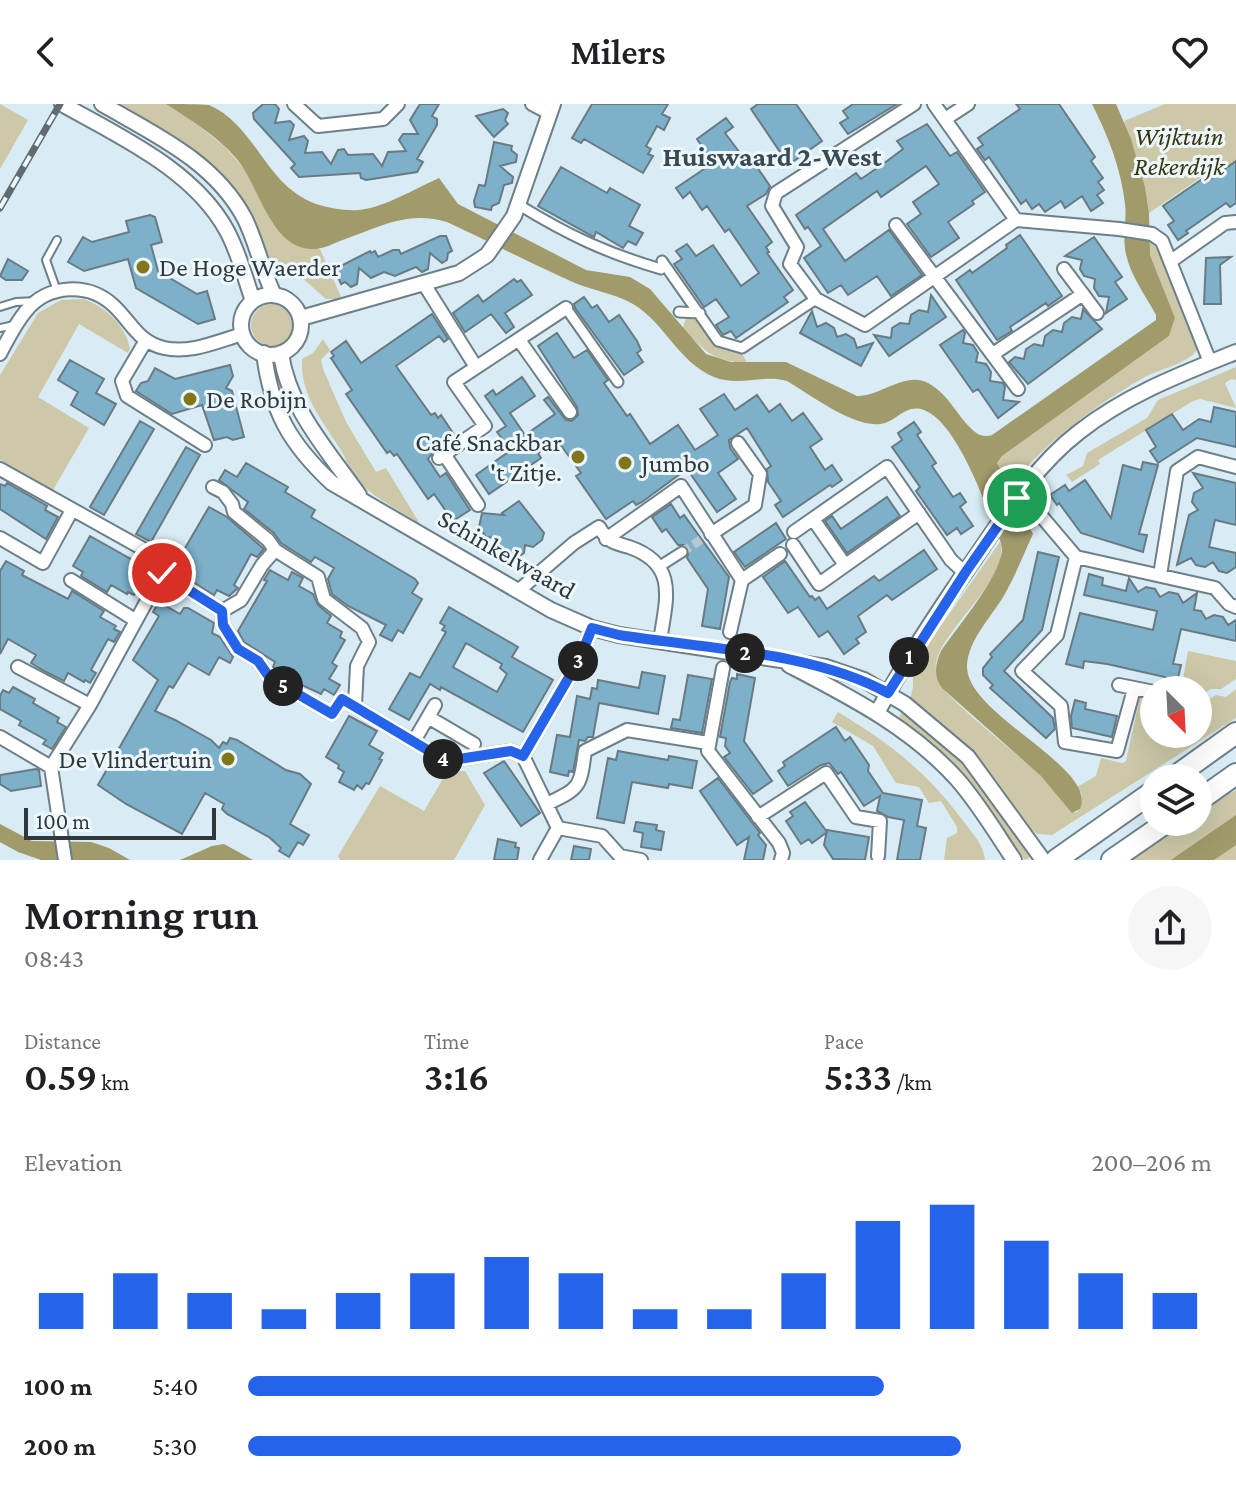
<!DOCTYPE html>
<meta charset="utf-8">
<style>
body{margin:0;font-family:"Crimson Pro",serif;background:#f6f6f6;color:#202124;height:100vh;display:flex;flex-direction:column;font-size:30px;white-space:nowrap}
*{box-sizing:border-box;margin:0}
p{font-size:26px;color:#757577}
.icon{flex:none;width:44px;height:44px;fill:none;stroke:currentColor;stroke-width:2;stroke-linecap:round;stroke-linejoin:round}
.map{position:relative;height:756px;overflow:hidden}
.drawer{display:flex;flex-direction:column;background:#fff;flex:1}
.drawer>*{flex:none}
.needle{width:52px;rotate:156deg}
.tools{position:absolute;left:1140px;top:572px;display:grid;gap:16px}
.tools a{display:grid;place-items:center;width:72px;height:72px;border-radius:50%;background:#fff;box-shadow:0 8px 32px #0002;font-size:40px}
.scale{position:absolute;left:24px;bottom:20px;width:192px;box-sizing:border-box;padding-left:8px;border:4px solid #31383c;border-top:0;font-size:22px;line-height:28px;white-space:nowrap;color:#31383c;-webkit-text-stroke:6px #ecf8fe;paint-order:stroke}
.pin{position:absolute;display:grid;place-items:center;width:68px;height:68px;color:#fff;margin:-34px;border:4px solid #fff;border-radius:50%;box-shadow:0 2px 8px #0007}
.km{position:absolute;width:40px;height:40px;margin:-20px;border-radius:50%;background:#222;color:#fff;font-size:22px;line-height:40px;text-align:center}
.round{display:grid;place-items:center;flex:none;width:84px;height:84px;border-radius:42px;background:#f6f6f6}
.head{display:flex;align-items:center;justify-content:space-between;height:136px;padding:0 24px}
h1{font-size:44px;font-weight:600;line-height:60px}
.figures{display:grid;grid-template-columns:repeat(3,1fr);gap:12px;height:136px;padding:8px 24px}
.figures div{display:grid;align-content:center}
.figures b{font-size:40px;font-weight:600}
.figures small{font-size:22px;font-weight:400}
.figures p{font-size:22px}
.chart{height:224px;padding:16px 24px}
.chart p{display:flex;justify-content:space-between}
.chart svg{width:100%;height:144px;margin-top:8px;stroke:#2563eb;stroke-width:6}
ul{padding:0 24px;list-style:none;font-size:26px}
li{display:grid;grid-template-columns:128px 96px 1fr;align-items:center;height:60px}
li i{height:20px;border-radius:10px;background:#2563eb}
header{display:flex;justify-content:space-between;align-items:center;height:104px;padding:0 24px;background:#fff;font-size:36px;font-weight:600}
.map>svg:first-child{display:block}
</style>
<header><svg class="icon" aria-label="back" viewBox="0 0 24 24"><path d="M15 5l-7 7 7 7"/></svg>Milers<svg class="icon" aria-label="heart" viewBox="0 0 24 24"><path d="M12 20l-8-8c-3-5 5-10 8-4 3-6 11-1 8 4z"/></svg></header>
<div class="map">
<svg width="1236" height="756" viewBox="0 0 1236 756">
<rect width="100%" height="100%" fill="#d9ecf6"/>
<path fill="#ccc8a8" d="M0 0 28 16 0 65Z
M109 0H166L199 22 225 43 246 67 273 119 309 145H320L342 195H326L301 173 268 164 225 76C194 42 148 23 109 0Z
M1165 0H1236V60L1214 75 1209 68 1149 109 1145 83 1124 17Z
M1148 137 1161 141 1198 245C1186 261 1161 264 1143 274 1093 303 1044 339 1008 385L997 359 1002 352 1169 232 1175 214 1150 151Z
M83 195C105 202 126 222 130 245L128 249 79 220 38 293 89 324 53 386 0 356V271L38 209 61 196Z
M251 221a21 21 0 1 1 42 0a21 21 0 1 1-42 0Z
M689 201 716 238 741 247 747 259C713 257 705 248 683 224Z
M323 235 330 246 321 256 323 265 346 318 376 368 386 364 420 420C399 406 371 393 354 372 348 365 346 353 340 345 322 316 300 291 302 255L313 249Z
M1236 263V276L1231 275 1225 279 1236 304 1200 295 1193 297 1098 356 1100 360 1072 378 1066 371 1083 362 1087 349 1147 314 1158 296Z
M1000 438C1014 474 931 533 936 566 937 573 942 583 946 588 974 617 1008 642 1038 669 1052 682 1061 697 1076 709L1080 705 1082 690 1077 683 1096 672 1101 654 1122 659 1126 657 1140 592 1154 595V630H1198V602L1216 591 1226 593 1236 585V614L1052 731 1037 730 1028 723 996 676 970 644 910 595 913 583V561Z
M1188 547 1236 557V575L1221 585H1211L1198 593V586H1181Z
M838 608C891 640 927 668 964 718 973 730 984 741 985 756H944L947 734 957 729V723L941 697 929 699 919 683 896 679 873 642 832 618Z
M902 608C964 649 989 691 1030 751L1029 754 1025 756 959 666 898 615Z
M465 667 485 701 454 756H340L338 752 380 682 424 707 447 668Z
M1236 686V756H1127L1183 718H1198V707Z"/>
<path fill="#a19a6b" d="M166 0C179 0 198 0 209 1 256 21 265 82 316 100 330 104 344 107 359 106 386 103 414 85 439 74L458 100 586 166 630 173 650 185 706 250 731 258H786L857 292C880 293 905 267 928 279 950 291 957 313 975 328 980 332 986 333 992 331L1156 216V211C1146 192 1130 171 1126 150 1122 133 1127 116 1125 100 1121 64 1108 32 1092 0H1116L1131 35 1145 83 1149 109 1150 151 1175 214 1169 232 1002 352 997 359 1033 430C1024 449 1017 468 1007 486 995 510 968 534 967 562 966 611 1099 663 1080 705L1072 709 1041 672 943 585C933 573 935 560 941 547 958 522 997 477 1002 448 1003 438 994 424 991 414 980 386 954 317 924 306 905 299 897 318 880 320 852 323 811 291 787 277 763 270 739 283 714 273 678 258 665 219 633 200 614 189 594 187 575 179 532 160 490 138 447 118 407 106 378 124 340 137 330 141 321 146 310 145 269 142 259 79 235 53 216 31 190 16 166 0Z
M1236 711V741L1214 756H1171Z
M0 720 32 737 91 738 109 744 130 756H41L18 748 0 738Z
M224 740 253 756H180L212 742Z"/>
<path fill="#7db1ca" stroke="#697a83" stroke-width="2" fill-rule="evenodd" d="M263 0H275L279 5 275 19 290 17 294 21 289 36 304 32 308 37 305 49 322 48 331 60 338 46 344 45 348 51 373 50 382 62 388 48 406 47 399 36 403 30H418L410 16 420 0H439L432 12 437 15V21L417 55 423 58 417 68 366 76 361 74 360 69 299 73 291 64 295 60 254 15 253 9Z
M592 0H668L662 10 670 14 664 26 657 22 646 42 651 45 648 50 653 52 643 69 584 35 581 39 572 34Z
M758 0H796L822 37 784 64 777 54 782 51 751 5Z
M853 0H897L848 30 840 19 848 14 843 7Z
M1016 0H1059L1095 53 1091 57 1103 74 1098 78 1104 86 1097 91 1103 99 1091 107 1082 92 1065 104 1061 97 1045 108 1039 100 1032 105 1026 96 1021 100 989 53 985 56 977 45 983 41 978 34 1020 5Z
M503 5 508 9 505 16 508 20 494 33 476 12Z
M726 14 733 23 725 29 743 53 748 50 770 82 766 90 747 102 772 138 766 143 769 148 767 149 793 186 784 193 788 198 736 234 731 227 723 231 716 221 729 213 716 195 704 203 674 160 682 155 676 147 687 140 696 152 713 141 741 182 759 169 729 125 725 128 707 102 702 106 690 88 683 94 676 84 713 59 697 35Z
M927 20 950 52 957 48 985 88 972 97 974 100 948 118 959 134 931 153 907 120 921 110 913 98 939 80 926 62 881 93 877 87 823 125 845 157 889 126 922 171 891 192 877 172 848 191 841 181 828 189 804 154 821 142 808 123 805 125 796 111 856 69 861 75 883 60 903 45 897 37Z
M494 38 512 42 511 46 517 51 516 58 500 62 513 73 512 79 504 81 499 99 492 102 491 106 475 103 474 97 479 81 485 82Z
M1236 57V99L1230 103 1226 99 1186 127 1188 129 1178 136 1168 121 1174 117 1163 102 1205 73 1208 77Z
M561 63 607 89 610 84 640 101 629 122 643 129 636 141 628 137 623 144 596 128 594 133 538 102Z
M150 111 155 113 162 138 151 141 158 167 197 190 207 187 215 215 198 220 136 184 128 155 84 167 68 158 83 133 92 138 129 128 126 117Z
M1020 131 1062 192 1048 202 1046 199 1010 223 1012 227 997 236 956 176 970 166 972 169 1007 144 1006 141Z
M440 132H446L452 147 448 149 447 156 442 159 430 149 428 165 422 168 416 163 395 172 384 168 371 174 359 164 357 180 351 183 345 178 341 180 335 165 370 147 371 149 375 147 378 153 393 146H399L401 150Z
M1094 133 1122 173 1115 178 1127 195 1106 209 1109 193 1099 192 1094 184 1095 175 1084 172 1080 165 1082 156 1065 152Z
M1231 153 1220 161 1221 200H1204L1206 154Z
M8 155 28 167 22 176H6L0 172Z
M514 175 517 178 521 176 532 191 505 209 514 223 506 229 491 210 465 228 453 209 478 191 483 198Z
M931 191 946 213 889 252 874 231 891 234 892 224 900 219 909 220 911 211 919 206 928 208Z
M584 193 592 204 597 201 609 218 619 211 637 237 641 246 637 249 643 258 624 271 575 204 574 200Z
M1083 205 1102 225 1028 280 1009 258 1015 253 1024 255 1026 245 1034 240 1043 242 1045 232 1053 226 1062 228 1064 219 1072 213 1081 215Z
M812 207 817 223 826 219 834 224 837 233 846 230 854 235 857 244 873 239 861 262 800 229Z
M432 210 448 235 444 238 439 232 396 262 431 311 435 309 438 314 441 311 455 332 434 347 428 355 440 373 446 369 470 406 453 417 434 390 428 395 397 350 394 352 390 347 387 349 346 290 352 286 331 254 334 252 331 248 346 237 361 259Z
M963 226 965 229 963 239 973 241 978 249 976 258 986 260 991 268 990 277 1003 279 1005 283 1003 296 1019 298 998 314 978 285 973 288 940 241Z
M557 229 574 254 587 246 608 276 604 279 627 312 630 310 650 340 678 321 695 346 718 331 700 305 724 290 735 306 757 291 769 308 780 300 792 317 803 309 822 335 810 343 825 366 832 361 842 376 832 383 830 381 783 413 775 401 781 397 768 378 767 365 771 362 747 324 729 336 730 344 738 355 718 369 736 395 717 408 687 365 642 398 636 401 633 397 606 415 576 372 581 369 557 336 538 349 541 354 489 390 476 371 511 346 497 328 506 322 485 292 493 286 496 291 522 273 535 292 510 309 525 331 555 310 544 296 548 293 566 316 572 317 578 311 577 303 538 242Z
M70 256 104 275 96 289 116 300 104 321 71 301 78 288 58 276Z
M230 261 233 272 226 284 232 287 244 333 233 336 227 333 214 336 202 301 172 310 136 287 141 279 148 277 155 264 175 275Z
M1214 303 1236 308V343L1197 334 1158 359 1150 347 1156 343 1146 326 1172 310 1183 326 1199 315 1211 318Z
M140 317 154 325 104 411 90 403Z
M914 318 921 328 917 331 936 359 932 362 953 393 960 389 966 398 960 403 973 422 961 430 957 424 947 431 916 387 920 383 892 343 902 336 898 329Z
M186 343 200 351 151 438 136 430Z
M1143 358 1158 361 1139 430 1147 431 1143 448 1081 429 1059 399 1057 401 1050 391 1065 381 1069 387 1085 376 1111 414 1123 361 1141 366Z
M246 359 288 383 285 388 315 406 311 413 415 475 418 479 412 489 422 495 403 529 398 526 392 537 380 531 386 521 348 502 332 490 328 475 334 464 315 453 311 458 281 439 274 429 244 405 248 398 219 376 225 366 237 373Z
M1193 369 1236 379V421L1215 416 1209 443 1236 449V463L1227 469 1219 467 1213 458 1205 463 1196 461 1191 454 1177 461 1189 411 1198 406 1192 398 1194 389 1203 384Z
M7 379 47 402 45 406 58 413 46 435 0 405V380L5 382Z
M887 393 900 412 847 449 825 417 832 412 841 425Z
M519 397 544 429 542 436 533 443 525 441 524 449 510 459 506 458 494 442 496 434 486 433 479 423 482 409 504 411 502 409Z
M671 400 680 414 684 411 729 473 720 525 702 522 708 485 687 454 689 445 685 441H678L666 425 662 428 652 413Z
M209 403 227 413 264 445 257 453 251 450 234 481 238 484 229 492 217 486 214 491 188 475 191 470 172 460 175 448 181 451Z
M776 419 786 435 745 463 734 448Z
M90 432 143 462 134 478 139 481 134 491 128 488 127 490 111 481 107 488 81 472 83 468 73 462Z
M924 446 937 465 892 496 887 491 858 512 866 528 856 535 859 539 844 550 828 527 819 533 798 503 788 509 763 473 785 457 810 493 812 492 815 496 819 493 827 505 874 472 879 477Z
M1038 448 1059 453 1042 526 1004 567 1053 614 1055 625 1046 634 990 584 993 581 983 571V564L992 553 990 550 1023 516Z
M6 457 24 467 22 471 68 495 72 487 104 507 100 513 116 522 114 525 120 528 114 538 108 535 91 566 96 569 90 579 85 576 84 578 68 569 64 577 46 568 31 559 36 551 8 535 0 550V467Z
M270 466 288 476 292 468 303 474 299 482 313 490 318 501 331 512 327 519 342 528 340 533 345 536 332 559 337 562 329 575 340 581 334 591 324 585 321 590 293 577 294 575 273 563 275 558 244 538 238 527 267 477 264 476Z
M1089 470 1103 474 1102 481 1126 487 1129 474 1138 488 1146 483 1155 485 1160 493 1169 488 1178 490 1183 499 1197 489 1194 506 1201 507 1206 515 1214 511 1223 513 1228 521 1236 516V537L1181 525 1173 560 1181 561 1177 578 1165 576V573L1107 560 1084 557 1083 564 1066 560 1080 509 1153 526 1157 507 1084 491Z
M159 498 180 510 184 504H188L214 519 212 529 220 533 233 553 230 559 219 553 209 571 188 559 173 584 169 582 155 607 175 616 211 636 219 644 223 638 227 640 230 634 237 636 286 666 300 670 311 680 290 720 309 731 303 741 298 738 289 753 279 747 281 744 269 733 227 710 222 705 224 700 205 689 182 730 126 700 98 681 158 576 133 556 159 512 153 508Z
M449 503 518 543 512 553 553 576 523 628 441 583 440 586 430 580 409 616 389 605 410 569 420 574 446 528 442 526 445 522 440 519ZM466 539 502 560 500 564 507 570 497 588 453 563Z
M642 568 665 572 658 610 599 599 593 633H588L585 637 579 636 573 668 569 667 568 672 550 668 557 631 570 633 577 592 590 595 592 584 597 585 598 576 639 584Z
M737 570 755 574 744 637 772 677 753 690 724 653 730 649 725 642 726 634 720 633 730 578 732 574 737 575Z
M688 571 712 575 702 629 671 624 673 615 680 616Z
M13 583 35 595 33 599 59 614 57 618 66 623 52 645 43 640 46 636 19 621 21 617 0 605V592L3 586 9 589Z
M1075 596 1086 599 1085 605 1117 612 1112 633 1072 624 1071 612Z
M349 612 377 627 369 641 383 649 379 655 382 656 369 680 366 679 362 685 357 681 354 686 339 678 344 668 338 664 339 661 326 653Z
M836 623 845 637 850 633 869 661 868 667 883 689 922 696 917 722 926 724 920 756H897L904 716 888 713 877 707 880 692 864 702 841 668 838 670 829 659 821 661 788 682 778 667 785 662 783 658Z
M618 647 668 656 669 652 697 657 692 684 669 680 668 684 632 678 624 719 597 714 608 654 616 656Z
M504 657 540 709 521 722 484 669Z
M36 665 39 666 41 682 11 687 0 680V671Z
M718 674 760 729 758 731 766 741 763 756H744L749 733 737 741 700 687Z
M805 698 827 728 812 739 809 735 801 740 786 717 793 712 790 708Z
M636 718 657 721 656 726 664 728 661 746 641 743 643 729 634 727Z
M827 726 869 733 865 756 833 755 824 741Z
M498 735 516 739 515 743 519 744 517 756H494Z
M574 742 591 745 589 756H571Z"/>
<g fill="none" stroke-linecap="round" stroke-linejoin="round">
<path stroke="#b7c8d1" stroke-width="9" stroke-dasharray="9 4.5" stroke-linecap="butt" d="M682 448 702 435"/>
<defs>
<path id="service" d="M57 136 46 156 57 187
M0 203 16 198 36 197
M0 224 14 221"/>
<path id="pedestrian" d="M519 101C568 131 606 149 661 165
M662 157 718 237 742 244 816 195
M566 204 618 278
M679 208 700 209
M660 462 682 448"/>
<path id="minor" d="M294 0 318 22 383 15 398 0
M532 0 549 9
M914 0 776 89 772 102 797 143 790 160 816 195 865 221 1016 116 1119 125 1152 130 1162 137 1210 258
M934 0 1016 116
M945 15 968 0
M896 121 1018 285
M1171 157 1225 119 1236 118
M1064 165 1097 209
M424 180 476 263
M519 236 570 308
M145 238 122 277 127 292 205 341
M0 250C8 235 15 220 26 207 48 180 89 178 114 202 132 219 138 238 164 244 191 250 218 237 243 230
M993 250 1083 190
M444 350 478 401
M439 354 485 322 454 278 566 204
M0 365 163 456 162 469 90 601 51 663 65 756
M213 383 223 388 232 400 234 408 268 436 275 446 318 473 324 495 362 524 369 538 357 562 355 601
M1021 388 1076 453 1215 484 1229 500 1236 503
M813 415 845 461
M794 428 887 363 951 456 965 469
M711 430 755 401 760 370 738 339
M0 434 43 459 72 406
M606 435 681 382 742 476
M793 441 819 480 919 409
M1076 453 1057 531 1022 567 1061 602 1065 638 1117 647 1134 585
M162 469 222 507 223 521 238 545 258 557 270 574 332 610 342 595 446 657 511 647 523 652
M1160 471 1177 367 1198 353 1236 363
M71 476 135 516
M518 487 574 439 599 423C607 437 614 439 629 443 679 460 666 496 660 537
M222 507 241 496 262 461 275 446
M730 528 742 476 780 450
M18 563 90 601
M723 564 708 647 779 739 783 749 781 756
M1119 581 1154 588
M428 613 474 640
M0 633 51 663
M414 637 435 601
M523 652 579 556 592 524
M523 652 558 724
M547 700C580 684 580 684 585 647L627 626 708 639
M758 713 826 669 856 713 880 717 878 752
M558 724 602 732 620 752 641 756
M540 756 558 724"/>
<path id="tertiary" d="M62 0C120 33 194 66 227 127 239 149 245 174 253 197
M102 0C156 31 215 58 245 115 257 140 262 166 274 191
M241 221a30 30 0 1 1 60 0a30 30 0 1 1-60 0Z
M301 214 459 169 487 151 514 112 553 0
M264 249C271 307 290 340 332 379L551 506 592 524 619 531 826 563 864 576 905 600 968 653 1043 756
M281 249C288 304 329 348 359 391
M789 561C850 593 910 623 957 675 979 700 996 729 1014 756
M877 609C906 555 940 504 975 454 1005 410 1036 361 1079 328 1126 291 1181 270 1236 248"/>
<path id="trunk" d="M1173 674 1236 629
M1198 697 1236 670
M1056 756 1154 687
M1112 756 1167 718"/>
</defs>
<use href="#service" stroke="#6d7f87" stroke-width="10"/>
<use href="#pedestrian" stroke="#6d7f87" stroke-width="13"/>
<use href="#minor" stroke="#6d7f87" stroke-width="16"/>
<use href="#tertiary" stroke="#6d7f87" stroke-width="18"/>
<use href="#trunk" stroke="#6d7f87" stroke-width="24"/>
<use href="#service" stroke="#fff" stroke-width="6"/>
<use href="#pedestrian" stroke="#fff" stroke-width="9"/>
<use href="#minor" stroke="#fff" stroke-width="12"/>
<use href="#tertiary" stroke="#fff" stroke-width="14"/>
<use href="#trunk" stroke="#fff" stroke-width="20"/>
<defs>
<path id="rail" d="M0 104 60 0"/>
</defs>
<use href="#rail" stroke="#616b71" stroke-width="7"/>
<use href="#rail" stroke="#ecf8fe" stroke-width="4" stroke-dasharray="12" stroke-linecap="butt"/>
</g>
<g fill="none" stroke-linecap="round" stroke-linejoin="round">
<defs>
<path id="route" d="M162 469 222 507 223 521 238 545 258 557 270 574 332 610 342 595 446 657 511 647 523 652 579 556 592 524 619 531C706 545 811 547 888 589L965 469 1017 394"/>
</defs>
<use href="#route" stroke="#fff" stroke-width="16"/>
<use href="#route" stroke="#2563eb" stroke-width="10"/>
</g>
<g fill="#82761a" stroke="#ecf8fe" stroke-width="3">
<circle cx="143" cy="163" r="8"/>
<circle cx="190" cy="295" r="8"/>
<circle cx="578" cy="353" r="8"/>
<circle cx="625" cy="359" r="8"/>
<circle cx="228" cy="655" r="8"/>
</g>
<g text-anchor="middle" stroke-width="6" stroke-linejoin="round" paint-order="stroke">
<g font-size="26" font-style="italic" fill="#39340c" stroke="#ecf8fe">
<text x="1179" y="41">Wijktuin<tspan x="1179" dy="30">Rekerdijk</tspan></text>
</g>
<g font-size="26" fill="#31383c" stroke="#ecf8fe" text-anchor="start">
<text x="159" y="172">De Hoge Waerder</text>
<text x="206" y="304">De Robijn</text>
<text x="562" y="347" text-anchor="end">Café Snackbar<tspan x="562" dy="30">'t Zitje.</tspan></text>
<text x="641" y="368">Jumbo</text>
<text x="212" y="664" text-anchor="end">De Vlindertuin</text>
</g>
<g font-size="26" fill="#31383c" stroke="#ecf8fe">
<text transform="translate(507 450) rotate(30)" y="9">Schinkelwaard</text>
</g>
<g font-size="28" font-weight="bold" fill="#3a4a52" stroke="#ecf8fe">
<text x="772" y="62">Huiswaard 2-West</text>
</g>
</g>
</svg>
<div class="tools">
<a><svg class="needle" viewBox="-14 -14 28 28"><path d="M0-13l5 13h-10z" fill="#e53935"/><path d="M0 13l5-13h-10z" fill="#757577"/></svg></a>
<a><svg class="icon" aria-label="layers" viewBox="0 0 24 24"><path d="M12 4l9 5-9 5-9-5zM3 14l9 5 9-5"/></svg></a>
</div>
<div class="scale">100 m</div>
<div class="pin" style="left:1017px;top:394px;background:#1e9e55"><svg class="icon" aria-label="arrive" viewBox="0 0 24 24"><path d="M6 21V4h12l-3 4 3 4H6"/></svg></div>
<div class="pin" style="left:162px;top:469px;background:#d93025"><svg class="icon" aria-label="check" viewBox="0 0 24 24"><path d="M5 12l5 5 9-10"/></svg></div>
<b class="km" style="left:909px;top:553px">1</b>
<b class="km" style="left:745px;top:549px">2</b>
<b class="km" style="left:578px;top:557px">3</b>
<b class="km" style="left:443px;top:655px">4</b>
<b class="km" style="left:283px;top:582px">5</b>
</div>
<section class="drawer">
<div class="head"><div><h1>Morning run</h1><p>08:43</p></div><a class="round"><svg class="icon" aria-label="share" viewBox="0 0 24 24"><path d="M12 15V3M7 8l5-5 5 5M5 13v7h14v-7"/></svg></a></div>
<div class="figures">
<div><p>Distance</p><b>0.59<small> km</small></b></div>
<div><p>Time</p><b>3:16</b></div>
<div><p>Pace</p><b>5:33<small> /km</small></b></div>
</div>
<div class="chart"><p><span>Elevation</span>200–206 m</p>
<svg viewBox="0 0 160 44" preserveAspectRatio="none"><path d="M5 44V33M15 44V27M25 44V33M35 44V38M45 44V33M55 44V27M65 44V22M75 44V27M85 44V38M95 44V38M105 44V27M115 44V11M125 44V6M135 44V17M145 44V27M155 44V33"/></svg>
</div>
<ul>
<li><b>100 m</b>5:40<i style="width:66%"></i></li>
<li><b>200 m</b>5:30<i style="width:74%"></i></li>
</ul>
</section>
